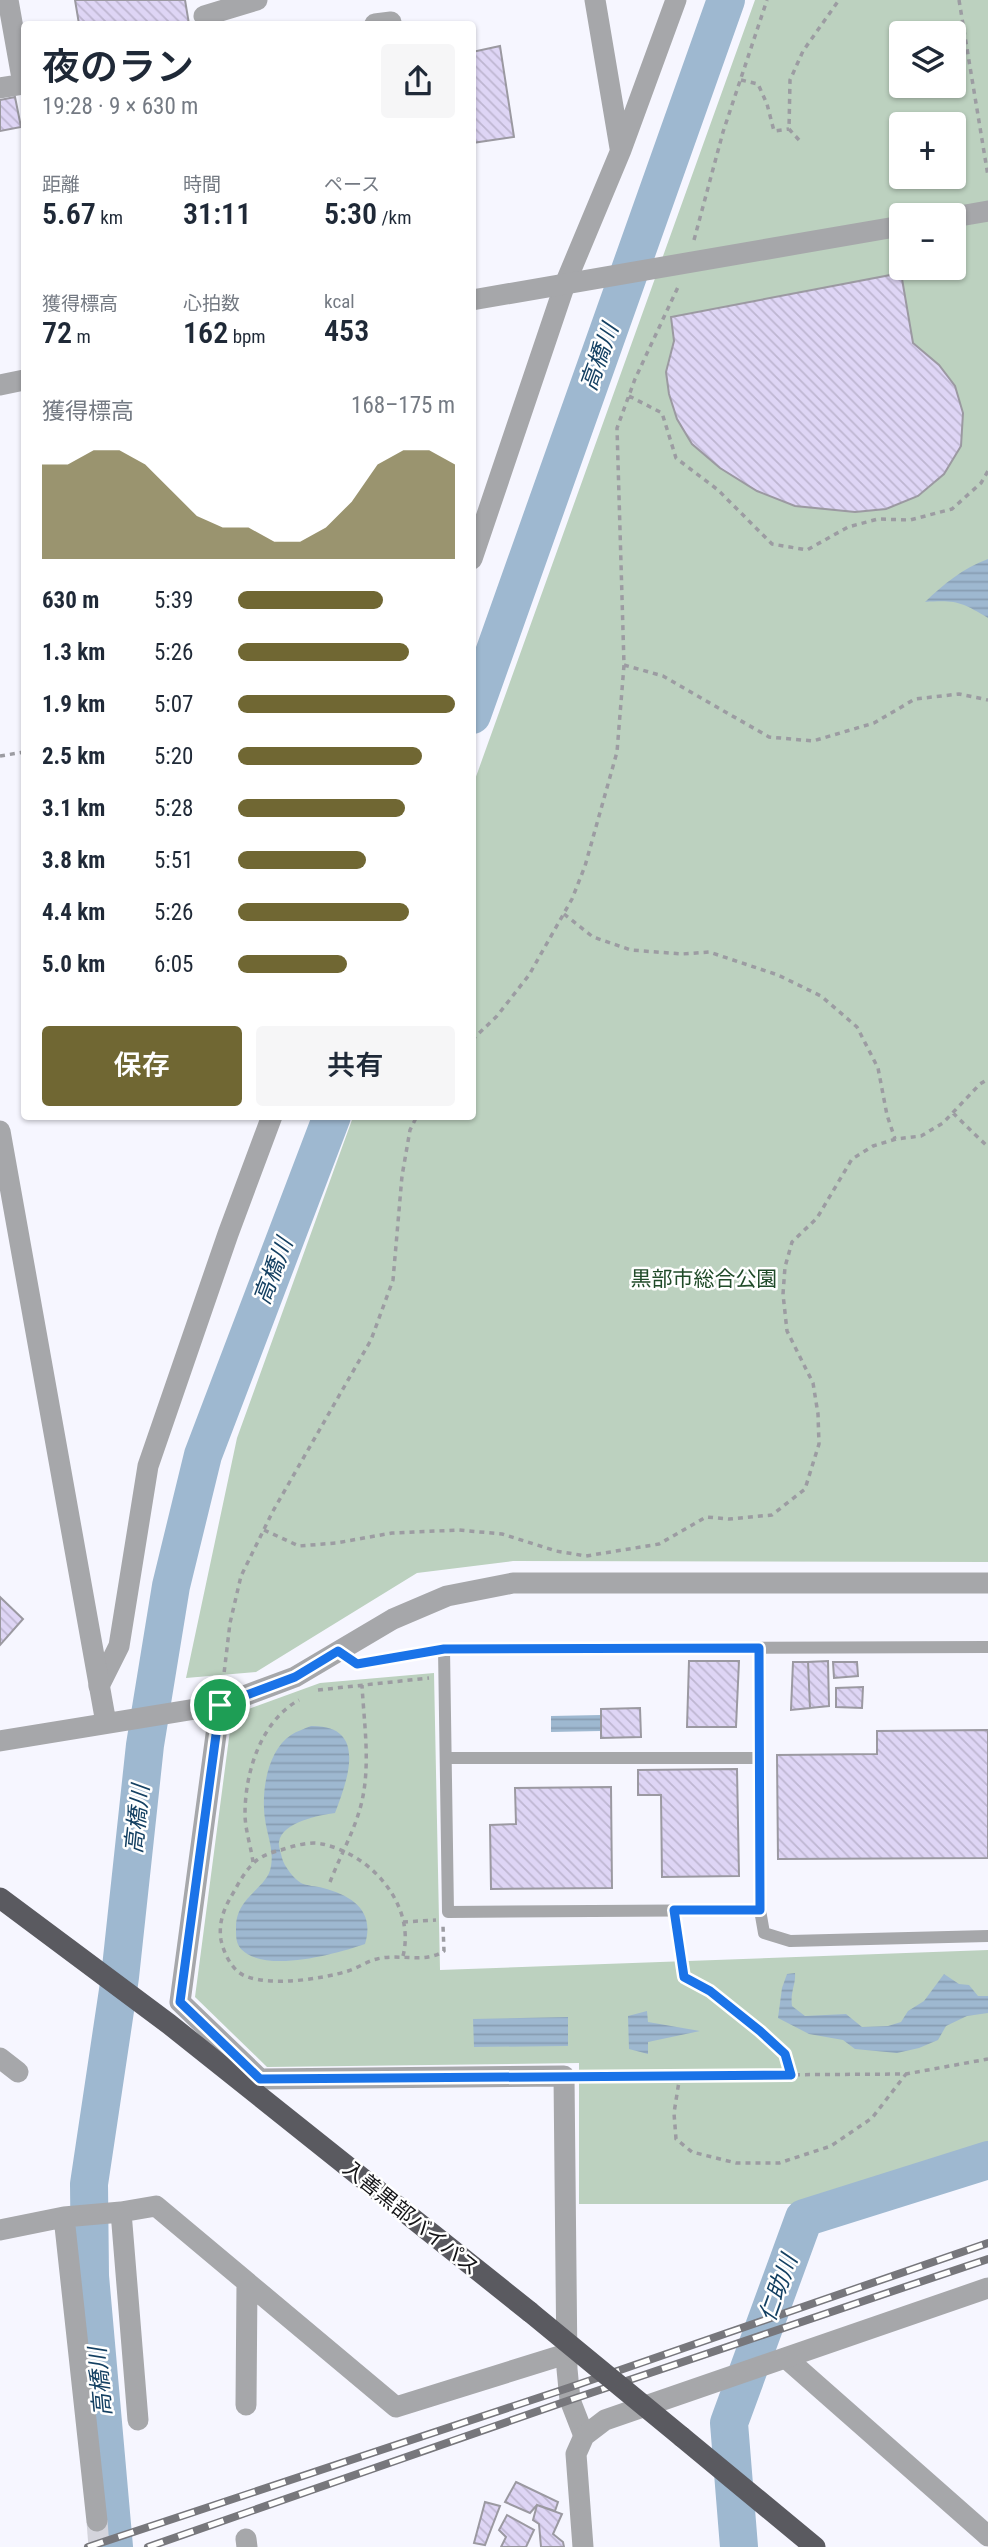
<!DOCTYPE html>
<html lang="ja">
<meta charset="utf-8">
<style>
body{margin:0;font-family:"Roboto Condensed","Noto Sans JP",sans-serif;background:#f6f6f7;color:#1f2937;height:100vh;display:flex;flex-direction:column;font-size:26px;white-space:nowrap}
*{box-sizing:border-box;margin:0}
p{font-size:23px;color:#747a83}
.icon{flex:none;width:38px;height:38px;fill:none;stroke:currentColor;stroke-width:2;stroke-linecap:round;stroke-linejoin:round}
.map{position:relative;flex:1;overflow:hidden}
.sheet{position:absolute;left:21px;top:21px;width:455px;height:1099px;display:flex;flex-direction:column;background:#fff;border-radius:7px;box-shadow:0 2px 5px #0004}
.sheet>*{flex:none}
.controls{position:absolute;left:889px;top:21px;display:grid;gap:14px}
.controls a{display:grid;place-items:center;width:77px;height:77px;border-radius:7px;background:#fff;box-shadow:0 2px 5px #0004;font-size:35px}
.pin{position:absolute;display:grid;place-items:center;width:60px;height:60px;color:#fff;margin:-30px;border:4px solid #fff;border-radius:50%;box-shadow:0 2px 7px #0007}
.round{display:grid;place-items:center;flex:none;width:74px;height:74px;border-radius:7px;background:#f6f6f7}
.head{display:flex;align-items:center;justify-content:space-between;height:119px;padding:0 21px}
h1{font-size:38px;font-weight:600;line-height:52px}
.figures{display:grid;grid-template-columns:repeat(3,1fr);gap:10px;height:119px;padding:7px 21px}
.figures div{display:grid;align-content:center}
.figures b{font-size:30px;font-weight:600}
.figures small{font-size:19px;font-weight:400}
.figures p{font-size:19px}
.chart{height:196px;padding:14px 21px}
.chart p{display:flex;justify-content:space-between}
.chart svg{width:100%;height:126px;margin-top:7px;fill:#706733;opacity:.7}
.button{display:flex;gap:14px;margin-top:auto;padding:14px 21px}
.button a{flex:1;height:80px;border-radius:7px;background:#706733;color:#fff;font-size:28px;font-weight:600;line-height:80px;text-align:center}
.button a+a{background:#f6f6f7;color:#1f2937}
ul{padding:0 21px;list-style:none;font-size:23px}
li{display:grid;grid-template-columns:112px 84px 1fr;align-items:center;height:52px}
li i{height:18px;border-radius:9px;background:#706733}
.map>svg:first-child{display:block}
</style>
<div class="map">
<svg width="988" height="2547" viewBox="0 0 988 2547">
<defs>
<pattern id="water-rules" width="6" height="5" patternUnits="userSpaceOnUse" patternTransform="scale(1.75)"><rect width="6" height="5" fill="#9eb8d0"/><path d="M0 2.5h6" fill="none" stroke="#879db2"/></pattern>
<pattern id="building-back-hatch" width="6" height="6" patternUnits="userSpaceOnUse" patternTransform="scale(1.75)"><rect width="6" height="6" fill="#ded5f5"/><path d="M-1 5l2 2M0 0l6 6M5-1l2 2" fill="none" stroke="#beb6d1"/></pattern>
</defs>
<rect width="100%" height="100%" fill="#f6f6ff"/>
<path fill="#bcd1bf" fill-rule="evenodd" d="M755 0H988V1562L513 1561 417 1573 256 1672 186 1678 237 1438 353 1117 472 1116 473 785ZM901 33H954V86H901ZM901 124H954V177H901ZM901 215H954V268H901Z
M434 1673 440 1970 988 1950V2144L801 2204H579V2063L267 2067 195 1997 232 1715 320 1683Z"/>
<path fill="url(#water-rules)" d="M988 559V618C961 602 957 600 925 602 944 584 963 568 988 559Z
M601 1715V1731L551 1732V1716Z
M311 1726C368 1725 348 1779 335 1813 320 1815 282 1822 279 1842 278 1846 281 1853 282 1858 284 1866 294 1879 301 1883 307 1886 316 1886 323 1888 353 1896 375 1911 365 1944 336 1954 265 1974 241 1949 236 1943 236 1937 236 1929 235 1896 268 1889 271 1866 274 1849 267 1835 265 1819 261 1792 267 1751 291 1735 297 1731 304 1729 311 1726Z
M795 1973C796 1984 790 1992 792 2006L805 2016 846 2014 862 2027 888 2026 901 2022 908 2011 924 2001 944 1974 959 1984 969 1985 978 1996H988V2013L967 2016 946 2026 938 2040 919 2048 897 2053 855 2049 843 2040 809 2034 778 2018 782 1988 787 1974Z
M647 2011 648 2022 700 2031 648 2042V2054L629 2049 628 2016Z
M568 2017V2046L474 2047 473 2019Z"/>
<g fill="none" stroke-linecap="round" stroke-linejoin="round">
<path stroke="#9eb8d0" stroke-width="38" d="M472 715 726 0
M114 2547 90 2276 89 2184 120 1977 145 1745 171 1586 203 1455 332 1116
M739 2547 729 2423 804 2218 988 2160"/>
</g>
<path fill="url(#building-back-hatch)" stroke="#9b99a1" stroke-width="2" d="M75 0H185L189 24H79Z
M500 46 514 137 472 143V52Z
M15 97 21 127 0 131V100Z
M901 273 913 343 939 365 955 386 963 413 961 446 944 474 918 496 886 509 855 512 795 506 757 491 720 468 692 444 677 419 669 394 666 372 674 341 671 317Z
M0 1597 23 1619 0 1645Z
M689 1661H739L736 1727H687Z
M828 1661 829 1706 810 1708 808 1662Z
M793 1662H808L810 1708 791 1710Z
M833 1662H857L858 1676 834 1678Z
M863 1687 862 1708 836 1707V1688Z
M640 1708 641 1737 601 1738V1709Z
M988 1730V1858L778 1859 777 1755 877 1754V1731Z
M737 1769 739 1876 662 1877 661 1795H638V1770Z
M611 1787 612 1888 491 1889 490 1825 516 1824 515 1788Z
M516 2482 558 2502 555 2511 537 2505 530 2513 505 2502Z
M485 2502 500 2506 485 2545 474 2543Z
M537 2505 562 2514 553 2534 563 2542 564 2547H541L539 2524 533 2520Z
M507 2515 534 2530 526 2547H501L506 2537 499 2530Z"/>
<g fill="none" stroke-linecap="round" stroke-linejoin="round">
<path stroke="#d4d4dc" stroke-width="21" stroke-dasharray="21 10" stroke-linecap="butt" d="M97 2521 99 2547"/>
<path stroke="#9c9ca2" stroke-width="3.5" stroke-dasharray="5 5" stroke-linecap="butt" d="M959 0 988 176
M741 80 758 84 767 104 774 131 789 129
M799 140 789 129 790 80 803 51 839 0
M694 240 723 132 767 0
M629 396 662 413 676 458 718 490 772 544 807 550 848 527 878 519 910 520 952 509 981 483 988 471
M624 665 663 676 769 737 813 741 874 723 915 699 959 694 988 700
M0 756 24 752
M564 914 593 937 631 950 682 954 709 952 778 975 821 996 857 1027 878 1068 887 1115 895 1139
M472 1040 497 1016 529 975 572 899 585 866 617 752 624 665 617 428 635 379 678 287
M953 1113 988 1147
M264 1530 299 1546 336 1543 392 1533 459 1530 502 1534 556 1551 586 1556 659 1544 706 1517 729 1519 772 1515 805 1489 819 1444 818 1414 813 1383 787 1331 783 1294 785 1267 792 1242 817 1218 852 1159 873 1146 896 1139 921 1136 943 1123 980 1084 988 1079
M223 1682 230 1623 241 1576 273 1511 371 1340 393 1280 402 1176 410 1130 417 1116
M318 1690 429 1678
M253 1862C251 1847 245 1829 245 1814 245 1772 261 1721 299 1700
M330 1882C340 1856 354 1832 361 1805 371 1766 364 1724 362 1685
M403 1922 436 1920
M676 1926 684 1977 710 1991 760 2031 785 2054 791 2075
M403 1956C416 1905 371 1854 322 1844 311 1841 292 1846 281 1850 272 1852 264 1855 257 1860 248 1867 240 1880 235 1890 225 1906 218 1921 221 1940 224 1954 233 1973 248 1977 274 1986 322 1979 348 1971 358 1968 367 1961 377 1959 400 1953 424 1964 444 1951L443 1926
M680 2075 674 2113 676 2139 692 2152 736 2163H779L831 2146 872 2118 906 2074
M585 2076 906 2074 988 2059"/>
<path stroke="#a6a7aa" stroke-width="12" d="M759 1648 760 1910 764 1933 790 1941 988 1936
M444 1649 448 1912 760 1910
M338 1651 357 1664 444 1649 988 1647
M446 1758H759"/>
<path stroke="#a6a7aa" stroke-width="21" d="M8 0 23 84
M595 0 620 148
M204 16 257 0
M375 24 391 22
M0 88 24 84
M472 559 565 284 621 150 676 0
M99 1686 119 1646 148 1466 228 1234 272 1116
M220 1705 180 2002 260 2079 564 2076 567 2369 570 2400 584 2436
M0 2058 18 2072
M64 2217 121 2212
M0 2230 64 2217 97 2521
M786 2358 988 2536
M246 2405 247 2283
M138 2420 121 2212 156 2206 396 2407 566 2354
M246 2539 247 2547"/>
<path stroke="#a6a7aa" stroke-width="21" d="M954 217 988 211
M472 300 901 226
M0 385 24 380
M0 1131 106 1723
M0 1741 220 1705 295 1677 393 1619 447 1596 513 1583H988
M583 2547 576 2454 584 2436 605 2420 988 2288"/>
<path stroke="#5a5a60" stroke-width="21" d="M0 1898 169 2024 530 2312
M682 2437 815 2547"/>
<defs>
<path id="rail" d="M88 2547 568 2388 988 2243
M148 2547 570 2400 988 2259"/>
</defs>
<use href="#rail" stroke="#77777c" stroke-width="8"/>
<use href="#rail" stroke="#fff" stroke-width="5" stroke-dasharray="16" stroke-linecap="butt"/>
<path stroke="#5a5a60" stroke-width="21" d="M530 2312 682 2437"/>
</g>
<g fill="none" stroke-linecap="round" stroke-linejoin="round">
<defs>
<path id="route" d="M759 1648 760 1910H674L684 1977 710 1991 760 2031 785 2054 791 2075 260 2079 180 2002 220 1705 295 1677 338 1651 357 1664 444 1649Z"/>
</defs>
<use href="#route" stroke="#fff" stroke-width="14"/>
<use href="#route" stroke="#1a73e8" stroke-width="9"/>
</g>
<g text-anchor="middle" stroke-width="5" stroke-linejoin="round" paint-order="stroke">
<g font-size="21" fill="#204b29" stroke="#fff">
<text x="704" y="1286">黒部市総合公園</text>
</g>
<g font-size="21" fill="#141417" stroke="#fff">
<text transform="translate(411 2218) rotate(39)" y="7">入善黒部バイパス</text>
</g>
<g font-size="23" font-style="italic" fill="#144062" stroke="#fff">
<text transform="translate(599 357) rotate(-70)" y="8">高橋川</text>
<text transform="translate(273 1271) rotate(-69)" y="8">高橋川</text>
<text transform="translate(137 1819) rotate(-84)" y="8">高橋川</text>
<text transform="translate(778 2288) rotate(-70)" y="8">仁助川</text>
<text transform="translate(100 2382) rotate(-95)" y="8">高橋川</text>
</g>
</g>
</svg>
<div class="controls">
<a><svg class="icon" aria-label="layers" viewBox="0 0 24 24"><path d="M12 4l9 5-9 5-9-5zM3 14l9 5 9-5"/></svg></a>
<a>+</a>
<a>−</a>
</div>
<div class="pin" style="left:220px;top:1705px;background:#1e9e55"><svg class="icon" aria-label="arrive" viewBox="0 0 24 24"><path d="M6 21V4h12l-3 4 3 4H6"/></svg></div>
<section class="sheet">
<div class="head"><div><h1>夜のラン</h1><p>19:28 · 9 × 630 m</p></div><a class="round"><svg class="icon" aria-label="share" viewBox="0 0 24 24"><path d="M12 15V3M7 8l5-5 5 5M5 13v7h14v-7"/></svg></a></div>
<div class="figures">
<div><p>距離</p><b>5.67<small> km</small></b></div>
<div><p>時間</p><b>31:11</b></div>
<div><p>ペース</p><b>5:30<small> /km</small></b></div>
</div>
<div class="figures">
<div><p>獲得標高</p><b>72<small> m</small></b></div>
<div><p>心拍数</p><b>162<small> bpm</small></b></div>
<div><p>kcal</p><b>453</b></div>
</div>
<div class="chart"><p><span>獲得標高</span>168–175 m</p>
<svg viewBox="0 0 160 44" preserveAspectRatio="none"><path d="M0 44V11L10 11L20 6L30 6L40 11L50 20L60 29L70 33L80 33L90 38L100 38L110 33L120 24L130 11L140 6L150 6L160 11V44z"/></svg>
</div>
<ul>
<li><b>630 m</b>5:39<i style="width:67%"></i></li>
<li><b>1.3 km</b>5:26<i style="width:79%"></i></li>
<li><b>1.9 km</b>5:07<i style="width:100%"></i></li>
<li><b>2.5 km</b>5:20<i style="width:85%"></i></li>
<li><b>3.1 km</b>5:28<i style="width:77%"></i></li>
<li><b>3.8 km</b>5:51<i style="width:59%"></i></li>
<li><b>4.4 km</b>5:26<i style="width:79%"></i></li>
<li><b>5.0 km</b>6:05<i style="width:50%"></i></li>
</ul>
<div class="button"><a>保存</a><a>共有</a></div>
</section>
</div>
